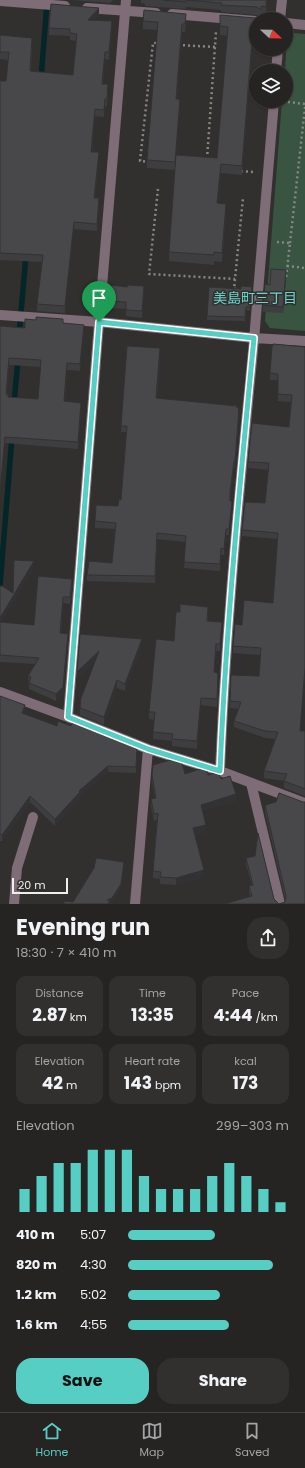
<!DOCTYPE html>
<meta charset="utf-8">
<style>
body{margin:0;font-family:Poppins,"Noto Sans JP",sans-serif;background:#31302f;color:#f1f3f6;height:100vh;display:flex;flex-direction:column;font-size:15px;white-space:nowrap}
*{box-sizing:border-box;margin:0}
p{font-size:13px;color:#a3a4a5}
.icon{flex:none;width:22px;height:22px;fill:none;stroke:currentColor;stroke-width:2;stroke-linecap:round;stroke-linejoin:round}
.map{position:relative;height:904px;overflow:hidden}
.sheet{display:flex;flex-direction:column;background:#252422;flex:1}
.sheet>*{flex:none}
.needle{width:26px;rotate:112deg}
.tools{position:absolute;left:249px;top:12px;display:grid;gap:8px}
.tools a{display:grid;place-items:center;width:44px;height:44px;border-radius:50%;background:#252422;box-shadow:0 1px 3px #0004,0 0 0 1px #424140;font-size:20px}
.scale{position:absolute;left:12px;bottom:10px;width:56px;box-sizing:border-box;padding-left:4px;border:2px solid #f0eeed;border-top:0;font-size:11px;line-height:14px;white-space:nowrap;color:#f0eeed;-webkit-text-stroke:3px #31302e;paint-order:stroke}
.pin{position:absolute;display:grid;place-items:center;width:34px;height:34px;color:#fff;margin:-41px -17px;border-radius:50% 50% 50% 0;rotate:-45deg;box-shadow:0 0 4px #0007}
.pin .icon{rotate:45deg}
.round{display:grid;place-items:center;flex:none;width:42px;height:42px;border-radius:16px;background:#31302f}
.head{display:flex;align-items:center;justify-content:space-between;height:68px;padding:0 16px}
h1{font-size:22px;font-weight:700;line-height:30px}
.stats{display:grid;grid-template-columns:repeat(3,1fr);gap:6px;height:68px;padding:4px 16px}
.stats div{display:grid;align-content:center;border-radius:10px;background:#31302f;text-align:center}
.stats b{font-size:17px;font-weight:700}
.stats small{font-size:11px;font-weight:400}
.stats p{font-size:11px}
.chart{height:112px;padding:8px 16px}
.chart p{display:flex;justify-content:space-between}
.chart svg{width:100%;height:72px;margin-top:4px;stroke:#56cec3;stroke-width:6}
.primary-button{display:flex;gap:8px;margin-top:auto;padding:8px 16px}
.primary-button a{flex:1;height:46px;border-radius:16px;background:#56cec3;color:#111;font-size:16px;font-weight:700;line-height:46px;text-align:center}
.primary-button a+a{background:#31302f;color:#f1f3f6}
ul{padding:0 16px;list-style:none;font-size:13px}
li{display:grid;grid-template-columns:64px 48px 1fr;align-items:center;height:30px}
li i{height:10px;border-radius:5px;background:#56cec3}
.menu{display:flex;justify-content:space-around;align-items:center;height:56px;border-top:1px solid #424140;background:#252422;font-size:11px;color:#a3a4a5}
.menu a{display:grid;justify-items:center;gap:2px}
.menu .on{color:#56cec3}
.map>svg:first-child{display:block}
</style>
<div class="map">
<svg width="305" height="904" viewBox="0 0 305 904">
<rect width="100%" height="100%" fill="#31302e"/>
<path fill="#395541" d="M293 33 305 34V331L270 328 265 321 282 101H286V71H285L287 38Z"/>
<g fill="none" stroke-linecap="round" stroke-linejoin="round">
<path stroke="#052529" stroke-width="5.5" d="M41 79 47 2
M19 335 26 255
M14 404 18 359
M0 586 12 437"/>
<path stroke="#888685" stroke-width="2.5" stroke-dasharray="2 3" stroke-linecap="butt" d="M178 45 216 47
M288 102 305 104
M207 159 216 32
M150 162 140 161 153 43H160
M241 171 253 172
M158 189 149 274 235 279
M277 242 290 243 286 278
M290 243 305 107
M287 266 305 268
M236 289H234L235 279 243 198"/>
<path stroke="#7e6c77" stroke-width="10" d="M251 783 280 904"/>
<path stroke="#7e6c77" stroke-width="10" d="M0 1 65 6
M87 8 156 13
M172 14 256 21
M280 19 282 0
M286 23 305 25
M276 71 278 49
M0 315 99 322 254 338 305 341
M0 692 68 717 148 749 220 771 305 803
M68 717 99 322 126 0
M220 771C226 627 240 484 254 340 261 261 267 181 274 101
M14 904 17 868 33 817
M135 904 148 749"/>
</g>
<path fill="#3e3e40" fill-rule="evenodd" d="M71 0H113L110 3Z
M141 0H267L266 14 261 13V19H256V38H253L242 175 221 173 218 203 226 213 222 262 214 261V265L169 261V252L175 170 147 168V160L158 30 143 29V21L186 22 185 32H182L177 99 180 107 176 155 217 158 228 36 220 35V26L255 18 259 16 257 15 221 12V10L186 7V9L145 6V4L141 3Z
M99 15 94 20 112 28 109 60 105 59 103 84 108 91 107 106H105L104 117 95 116 92 152 99 159 95 198 99 206 97 231 74 229 65 313 37 311V304L42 262 0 260V81H6L8 60 0 59V35L32 45 31 71 73 75 76 41 70 40V36L49 35V28Z
M286 277 283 313 263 312V305L270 285Z
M127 287 144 293 142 318 126 316V309L110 308V301Z
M252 290 250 311 246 310 245 321 207 320V316Z
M63 323 84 332 80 371 67 370 65 401 81 409 78 449 5 443 0 326 25 328ZM9 365 41 367 38 399 8 397 7 394Z
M305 347V675L300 731H305V796L284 788V781L264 778V771L275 739 265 738 234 727V721L239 709 230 708V701L259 676 261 655 233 653V646L242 625 273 603 278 539 242 536V530L265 503 269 470 248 468V462L289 427 291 402 278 401V380H270V373Z
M160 355 157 398 237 408 239 415 235 467H234L230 499V501L232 508 229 535H226L224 555H221L220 571 184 568 186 542 157 539 155 583 87 581V575L112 563 115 529 95 528V521L118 506 121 500 126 432H121V426Z
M34 568 1 622 34 625 72 586 70 604 63 603 61 633 68 640 63 693 56 701 29 689 28 676 35 664 0 662V586L13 593Z
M208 614V621L222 630 220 651H216L214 672 218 680 217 707 201 705 197 749 172 746V741L153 739 154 720 149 719V712L174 641Z
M80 634 142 646 125 691 117 688 104 725 80 715V708L94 663 77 679Z
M0 696 25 711 24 714 57 726H71L100 733 137 746 136 773 108 772 80 797V799L55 826 30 802 2 841H0Z
M185 774 208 775 221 779 236 801 202 811 206 832 194 835 204 877 176 885 160 884V879L153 878V871L157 820 154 821 151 806V799L155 798 152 782V775Z
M303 802 305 904H224L250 896 249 893V886L252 885 246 865V858L274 899 279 904 285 902V899L265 812V805Z"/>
<path fill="#323234" d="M99 8V15L88 27V20Z
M112 21V28L109 60V52Z
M182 24V32L176 107V99Z
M253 28V38L242 175V166Z
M105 52V59L102 91V84Z
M105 99V106L104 117V110Z
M180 99V107L175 170V162Z
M95 109V116L91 159V152Z
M99 152V159L94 205V198Z
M221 164V173L217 212V203Z
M99 198V206L97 231V224Z
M226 204V213L222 262V253Z
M74 222V229L65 313V306Z
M286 270V277L283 313V307Z
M144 286V293L142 318V311Z
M84 325V332L80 371V364Z
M160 348V355L156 404V398Z
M9 358V365L6 401V394Z
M67 363V370L64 408V401Z
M81 403V409L78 449V442Z
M239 408V415L235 467V461Z
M5 437V443L0 500V493Z
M234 461V467L230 507V501Z
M232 501V508L229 535V529Z
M226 529V535L224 555V549Z
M34 561V568L0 625V618Z
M222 622V630L220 651V644Z
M68 634 63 693 56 701V694Z
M142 639V646L125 691V684Z
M216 644V651L214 680V672Z
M99 651V659L77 679V672Z
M305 668V675L300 737V731Z
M117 680V688L104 725V717Z
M201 698V705L197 749V741Z
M25 705V711L22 720V713Z
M108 766V772L80 797V799L55 826V819L79 791Z
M236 794V801L201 812V805Z
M30 796V802L2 841V835Z
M206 825V832L193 835V828Z
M124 862V868L121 889 112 904H107V900Z
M204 870V877L176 885V878Z"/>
<path fill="#48484a" stroke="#323234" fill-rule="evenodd" d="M163 0H186V2Z
M187 0H266V7L261 6V10L257 7 221 5 222 3Z
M51 4 99 8 88 20 112 21 109 52H105L102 84H108L107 99H105L104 110 95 109 91 152H99L94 198H99L97 224 74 222 65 306 37 304 43 255 0 253V81H6L9 52H0V35L32 38 30 71 73 75 77 34 70 33V29L49 28Z
M144 10 186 14 185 24H182L176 99H180L175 162 147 160 158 22 143 21Z
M220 15 255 18 261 15V19H256V29L253 28 242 166 221 164 217 203 226 204 222 253 214 252V255L169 252 176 155 217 158 228 27 220 26Z
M271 269 286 270 283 307 263 305 265 284 270 285Z
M111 285 127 287 128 285 144 286 142 311 126 310V302L110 301Z
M241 286 252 287 250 307H246L245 317 207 316 209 287 241 289Z
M36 317 63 319V323L84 325 80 364 67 363 64 401 81 403 78 442 5 437 0 493V326L25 328V319L36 320ZM9 358 41 360 38 399 8 397V394H6Z
M273 344 305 347V668L300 731H305V789L284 781 287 774 264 771 278 732 265 731 234 721 241 702 230 701 231 675 259 676 261 648 233 646 235 624 242 625 244 600 273 603 278 533 242 530 245 502 265 503 269 463 248 462 252 423 289 427 292 395 278 394V374L270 373 272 346H273Z
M127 346 160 348 156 398 237 406V408H239L235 461H234L230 492V501H232L229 529H226L224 549 221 548 220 564 184 562 186 536 157 533 155 576 87 575 89 561 112 563 116 523 95 521 96 505 118 506 119 499 121 500 127 426H121Z
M14 560 34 561 0 618V586H2L13 593Z
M38 576 72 579 70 597H63L60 633 68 634 63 687 56 694 29 683 31 677 28 676 39 658 0 655V622L34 625Z
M180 604 208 607 207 621 222 622 220 644H216L214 672 218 673 217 699 201 698 197 741 172 739 173 734 153 732 155 712H149L156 639 174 641 176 612H180Z
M80 634 142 639 125 684 117 680 104 717 80 708 81 698 99 651 77 672Z
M0 696 25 705 22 713 57 726 58 721 71 726 73 721 79 723V722L100 730 99 732 137 746 136 767 108 766 79 791 80 792 55 819 30 796 2 835 0 834Z
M177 758 181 759 185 774 206 767 208 775 218 772 221 779 230 776 236 794 201 805 206 825 193 828 204 870 176 878 160 877 161 872 153 871 158 813 154 814 151 799 156 798 152 775 153 765Z
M279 793 303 802H305V904H224L252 896 249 886 253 885 246 858 255 856 258 833 274 899 279 904 285 902 286 896 265 805 276 802Z
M96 858 124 862 121 884 112 898 107 900H110L108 904H64V901L73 902 94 868Z"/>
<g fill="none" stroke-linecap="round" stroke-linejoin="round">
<defs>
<path id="route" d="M99 322 254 338C240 482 226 626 220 771L148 749 68 717Z"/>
</defs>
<use href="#route" stroke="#fff" stroke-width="8"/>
<use href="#route" stroke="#56cec3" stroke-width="5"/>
</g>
<g text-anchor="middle" stroke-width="3" stroke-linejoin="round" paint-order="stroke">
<g font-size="14" fill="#69d4ca" stroke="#31302e">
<text x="255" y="303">美島町三丁目</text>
</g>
</g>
</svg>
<div class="tools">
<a><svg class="needle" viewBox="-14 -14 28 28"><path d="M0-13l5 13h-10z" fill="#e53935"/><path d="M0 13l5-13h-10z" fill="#a3a4a5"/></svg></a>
<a><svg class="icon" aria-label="layers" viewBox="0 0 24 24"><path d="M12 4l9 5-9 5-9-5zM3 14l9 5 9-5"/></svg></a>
</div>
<div class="scale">20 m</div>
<div class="pin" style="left:99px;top:322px;background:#1e9e55"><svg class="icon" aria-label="arrive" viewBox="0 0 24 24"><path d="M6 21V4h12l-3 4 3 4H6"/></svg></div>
</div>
<section class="sheet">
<div class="head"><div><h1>Evening run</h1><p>18:30 · 7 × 410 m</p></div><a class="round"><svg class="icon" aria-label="share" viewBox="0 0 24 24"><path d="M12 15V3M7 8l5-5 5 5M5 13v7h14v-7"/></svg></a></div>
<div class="stats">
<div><p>Distance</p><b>2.87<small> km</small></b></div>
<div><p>Time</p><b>13:35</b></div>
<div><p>Pace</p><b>4:44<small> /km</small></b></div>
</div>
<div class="stats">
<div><p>Elevation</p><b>42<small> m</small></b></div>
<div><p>Heart rate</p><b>143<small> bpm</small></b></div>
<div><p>kcal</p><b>173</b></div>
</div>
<div class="chart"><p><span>Elevation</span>299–303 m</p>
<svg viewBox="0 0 160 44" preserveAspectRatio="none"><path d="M5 44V30M15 44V22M25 44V14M35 44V14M45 44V6M55 44V6M65 44V6M75 44V22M85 44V30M95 44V30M105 44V30M115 44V22M125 44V14M135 44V22M145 44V30M155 44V38"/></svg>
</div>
<ul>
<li><b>410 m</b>5:07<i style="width:54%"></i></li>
<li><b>820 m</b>4:30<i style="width:90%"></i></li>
<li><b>1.2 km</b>5:02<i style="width:57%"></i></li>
<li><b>1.6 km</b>4:55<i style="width:63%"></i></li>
</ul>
<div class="primary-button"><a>Save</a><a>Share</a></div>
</section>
<nav class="menu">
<a class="on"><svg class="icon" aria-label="home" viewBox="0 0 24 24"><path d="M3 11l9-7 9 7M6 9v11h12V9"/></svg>Home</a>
<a><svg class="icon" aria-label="map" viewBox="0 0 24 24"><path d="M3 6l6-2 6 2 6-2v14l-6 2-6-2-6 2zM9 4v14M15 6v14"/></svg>Map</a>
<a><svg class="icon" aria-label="saved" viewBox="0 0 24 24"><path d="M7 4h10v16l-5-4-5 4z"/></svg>Saved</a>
</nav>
